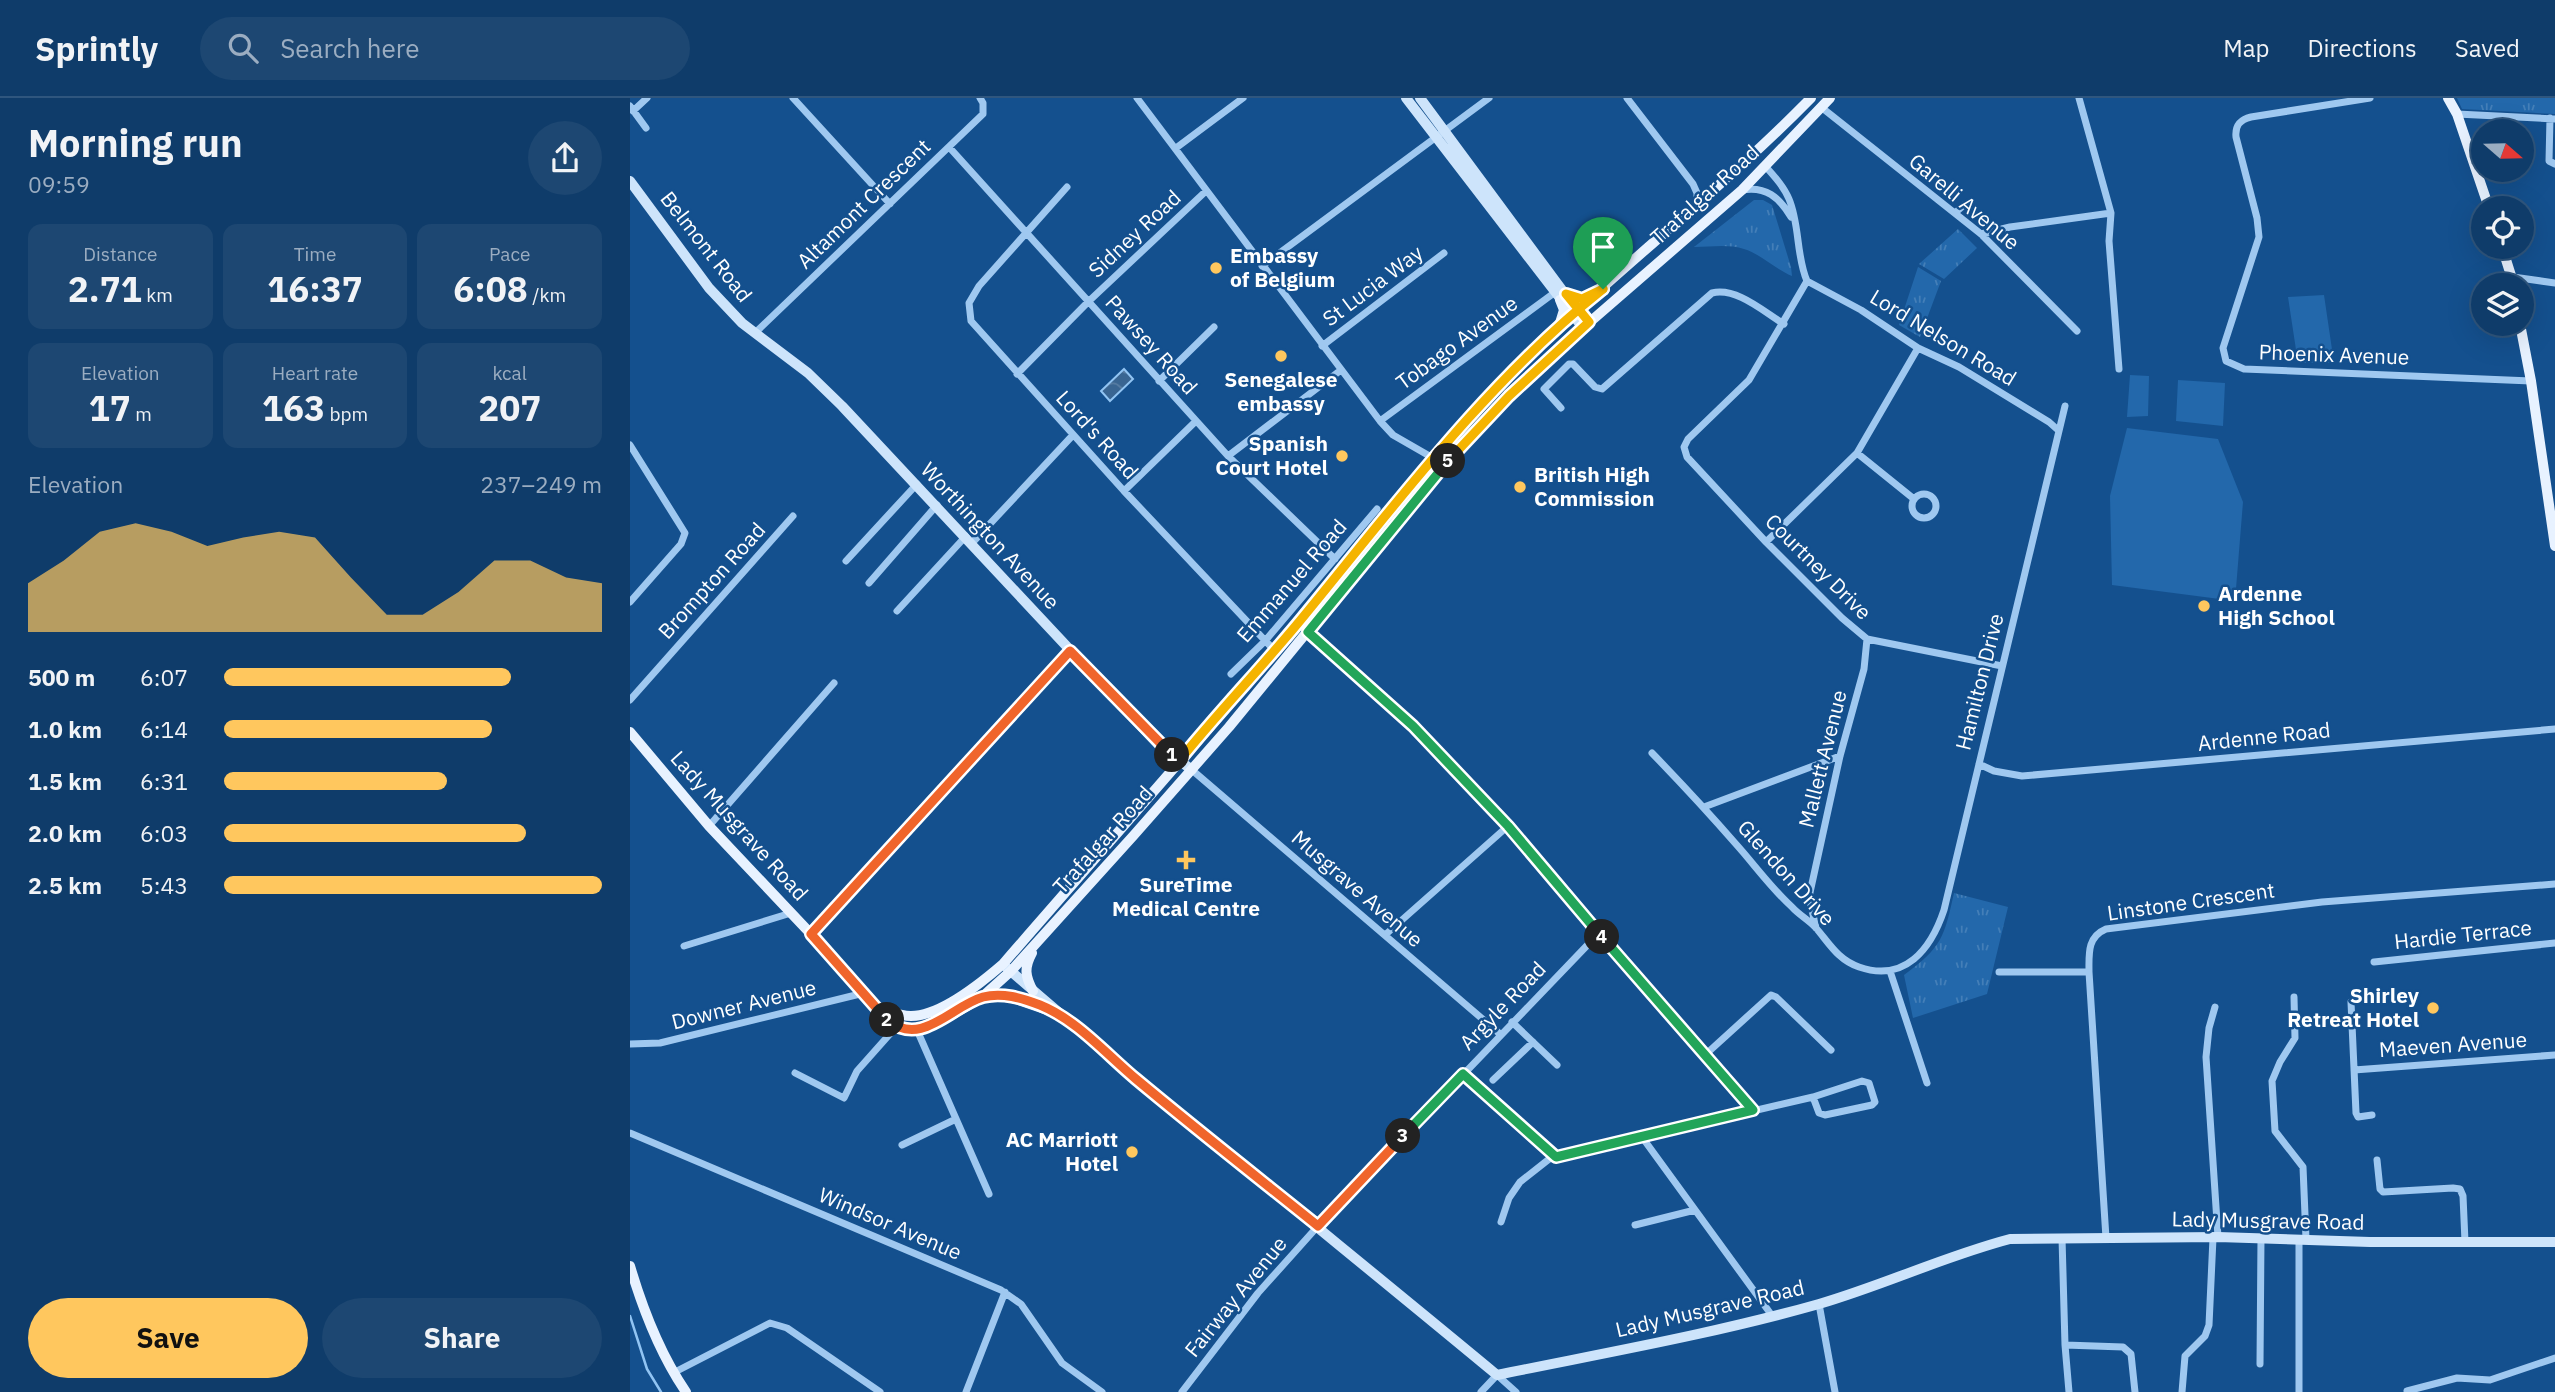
<!DOCTYPE html>
<meta charset="utf-8">
<style>
body{margin:0;font-family:"IBM Plex Sans",sans-serif;background:#1d4772;color:#f1f3f6;height:100vh;display:flex;flex-direction:column;font-size:26px;white-space:nowrap}
*{box-sizing:border-box;margin:0}
p{font-size:23px;color:#9badc1}
.icon{flex:none;width:38px;height:38px;fill:none;stroke:currentColor;stroke-width:2;stroke-linecap:round;stroke-linejoin:round}
.map{position:relative;flex:1;overflow:hidden}
.side{display:flex;flex-direction:column;background:#0f3c6a;width:630px}
.side>*{flex:none}
.needle{width:46px;rotate:110deg}
.buttons{position:absolute;left:1841px;top:21px;display:grid;gap:14px}
.buttons a{display:grid;place-items:center;width:63px;height:63px;border-radius:50%;background:#0f3c6a;box-shadow:0 7px 28px #0002,0 0 0 2px #2f567e;font-size:35px}
.pin{position:absolute;display:grid;place-items:center;width:60px;height:60px;color:#fff;margin:-72px -30px;border-radius:50% 50% 50% 0;rotate:-45deg;box-shadow:0 0 7px #0007}
.pin .icon{rotate:45deg}
.km{position:absolute;width:35px;height:35px;margin:-18px;border-radius:50%;background:#222;color:#fff;font-size:19px;line-height:35px;text-align:center}
.round{display:grid;place-items:center;flex:none;width:74px;height:74px;border-radius:37px;background:#1d4772}
.summary{display:flex;align-items:center;justify-content:space-between;height:119px;padding:0 28px}
h1{font-size:38px;font-weight:800;line-height:52px}
.stats{display:grid;grid-template-columns:repeat(3,1fr);gap:10px;height:119px;padding:7px 28px}
.stats div{display:grid;align-content:center;border-radius:14px;background:#1d4772;text-align:center}
.stats b{font-size:35px;font-weight:800}
.stats small{font-size:19px;font-weight:400}
.stats p{font-size:19px}
.chart{height:196px;padding:14px 28px}
.chart p{display:flex;justify-content:space-between}
.chart svg{width:100%;height:126px;margin-top:7px;fill:#ffc75e;opacity:.7}
.button{display:flex;gap:14px;margin-top:auto;padding:14px 28px}
.button a{flex:1;height:80px;border-radius:42px;background:#ffc75e;color:#111;font-size:28px;font-weight:800;line-height:80px;text-align:center}
.button a+a{background:#1d4772;color:#f1f3f6}
ul{padding:0 28px;list-style:none;font-size:23px}
li{display:grid;grid-template-columns:112px 84px 1fr;align-items:center;height:52px}
li i{height:18px;border-radius:9px;background:#ffc75e}
header{display:flex;align-items:center;gap:42px;box-sizing:border-box;height:98px;padding:0 35px;background:#0f3c6a;border-bottom:2px solid #2f567e}
header strong{font-size:33px}
nav{display:flex;gap:38px;margin-inline-start:auto;font-size:24px}
.search{width:490px;height:63px;background:#1d4772;display:flex;align-items:center;gap:18px;box-sizing:border-box;padding:0 24px;border-radius:38px;color:#9badc1;font-size:26px}
main{display:flex;flex:1;min-height:0}
.map>svg:first-child{display:block}
</style>
<header>
<strong>Sprintly</strong>
<div class="search"><svg class="icon" aria-label="search" viewBox="0 0 24 24"><circle cx="10" cy="10" r="6"/><path d="M15 15l6 6"/></svg>Search here</div>
<nav><a>Map</a><a>Directions</a><a>Saved</a></nav>
</header>
<main>
<section class="side">
<div class="summary"><div><h1>Morning run</h1><p>09:59</p></div><a class="round"><svg class="icon" aria-label="share" viewBox="0 0 24 24"><path d="M12 15V3M7 8l5-5 5 5M5 13v7h14v-7"/></svg></a></div>
<div class="stats">
<div><p>Distance</p><b>2.71<small> km</small></b></div>
<div><p>Time</p><b>16:37</b></div>
<div><p>Pace</p><b>6:08<small> /km</small></b></div>
</div>
<div class="stats">
<div><p>Elevation</p><b>17<small> m</small></b></div>
<div><p>Heart rate</p><b>163<small> bpm</small></b></div>
<div><p>kcal</p><b>207</b></div>
</div>
<div class="chart"><p><span>Elevation</span>237–249 m</p>
<svg viewBox="0 0 160 44" preserveAspectRatio="none"><path d="M0 44V27L10 19L20 9L30 6L40 9L50 14L60 11L70 9L80 11L90 25L100 38L110 38L120 30L130 19L140 19L150 25L160 27V44z"/></svg>
</div>
<ul>
<li><b>500 m</b>6:07<i style="width:76%"></i></li>
<li><b>1.0 km</b>6:14<i style="width:71%"></i></li>
<li><b>1.5 km</b>6:31<i style="width:59%"></i></li>
<li><b>2.0 km</b>6:03<i style="width:80%"></i></li>
<li><b>2.5 km</b>5:43<i style="width:100%"></i></li>
</ul>
<div class="button"><a>Save</a><a>Share</a></div>
</section>
<div class="map">
<svg width="1925" height="1294" viewBox="0 0 1925 1294">
<defs>
<pattern id="grass-tufts" width="24" height="20" patternUnits="userSpaceOnUse" patternTransform="scale(1.75)"><rect width="24" height="20" fill="#2368ab"/><path d="M3 7l-1-3M5 7V3M7 7l1-3M15 17l-1-3M17 17v-4M19 17l1-3" fill="none" stroke="#447fb8"/></pattern>
<pattern id="water-waves" width="16" height="10" patternUnits="userSpaceOnUse" patternTransform="scale(1.75)"><rect width="16" height="10" fill="#396592"/><path d="M0 5q4-4 8 0t8 0" fill="none" stroke="#577ca2"/></pattern>
</defs>
<rect width="100%" height="100%" fill="#14508e"/>
<path fill="url(#grass-tufts)" d="M1827 0H1925V16L1832 11Z
M1124 102H1133L1142 107 1161 169 1162 178C1145 171 1131 156 1114 151 1099 146 1080 149 1064 149Z
M1328 131 1347 150 1314 181 1289 166Z
M1288 169 1311 183 1290 239 1269 227Z
M1324 795 1378 809 1357 896 1283 920 1274 877C1312 849 1314 840 1324 795Z"/>
<path fill="#2368ab" d="M1694 197 1704 265H1668L1658 199Z
M1500 277 1519 278 1518 318 1497 319Z
M1548 282 1595 285 1593 328 1546 323Z
M1497 330 1588 341 1613 404 1605 503 1482 487 1480 398Z"/>
<path fill="url(#water-waves)" stroke="#91c4f3" stroke-width="2" d="M494 271 503 281 480 303 471 293Z"/>
<g fill="none" stroke-linecap="round" stroke-linejoin="round">
<path stroke="#91c4f3" stroke-width="2.5" d="M0 1218 17 1271 31 1294"/>
<path stroke="#9fc8f0" stroke-width="7" d="M163 0 260 106
M507 0 750 323 763 337 803 360
M997 0 1063 86 1067 95V106
M1449 0 1481 115 1479 143 1489 271
M1740 0 1621 19C1609 22 1605 28 1606 39L1627 120 1629 139 1593 250 1596 263 1614 271 1901 283
M0 8 16 30
M1191 9 1351 136 1447 233
M3 13 17 0
M1827 16 1925 21
M1920 20 1919 63 1925 66
M319 49 598 358 705 461
M546 50 613 0
M1136 69C1145 79 1154 89 1159 101 1170 127 1166 158 1177 183
M437 89 349 188 339 205 341 223 494 393 645 553
M1112 92C1136 88 1149 99 1161 119
M1325 115 1334 107
M1351 136 1380 129 1481 115
M632 168 859 0
M1883 179 1925 185
M1177 183 1119 282 1058 341 1054 349 1057 359 1136 444 1212 520 1237 541 1372 568
M1177 183 1231 212 1288 250 1329 269 1419 324 1428 332
M126 234 353 16V5L350 0
M692 248 814 155
M387 276 458 204 576 93
M529 283 584 229
M931 310 914 291 939 266H943L965 289 972 291 1082 195C1107 189 1134 214 1154 226
M750 323 924 195
M0 347 55 435 51 446 0 504
M1227 355 1284 401
M598 358 711 272
M494 393 566 323
M1282 408a12 12 0 1 1 24 0a12 12 0 1 1-24 0Z
M1136 444 1227 355 1288 250
M342 445 443 337
M216 463 287 386
M239 485 307 407
M267 513 336 438
M678 534 783 628 878 728 1123 1012
M601 576 635 543 747 411
M0 602 163 418
M1022 655C1050 684 1078 714 1105 745 1124 766 1141 790 1162 809 1169 817 1179 822 1186 830 1199 845 1208 862 1229 869 1275 885 1301 851 1314 812L1435 308
M1349 666 1364 673 1392 678 1925 631
M562 672 870 936
M1074 709 1210 658
M79 728 204 585
M1186 830 1179 799 1210 658 1234 571 1237 541
M181 836 440 553
M755 837 878 728
M54 848 161 815
M1744 864 1925 845
M1260 873 1297 985
M1369 874H1459
M1664 899 1665 940 1650 964 1642 983 1645 1033 1673 1069 1676 1141
M1721 904 1726 1015 1728 1019 1742 1017
M1585 909 1579 930 1576 959 1588 1139
M882 924 927 967
M287 932 359 1096
M0 946 30 945 234 895
M1075 957 1141 897 1146 899 1201 952
M1724 972 1925 957
M165 975 214 1000 227 973 267 928
M833 976 926 1059 1012 1039 1143 1219
M863 982 903 944
M0 1035 371 1192 391 1206 432 1265 472 1294
M1012 1039 1183 999 1232 983 1239 985 1245 1004 1242 1007 1195 1017 1189 1015 1183 999
M272 1047 326 1021
M1747 1062 1750 1091 1753 1094 1823 1090 1830 1091 1833 1098 1835 1144
M871 1124 879 1100 890 1084 923 1058
M1005 1127 1065 1112
M1432 1140 1435 1247 1439 1294
M1476 1140 1459 874C1459 856 1457 839 1476 831L1692 804 1925 786
M1189 1206 1205 1294
M1435 1247 1493 1249 1501 1256 1505 1294
M1630 1266 1631 1140
M43 1275 140 1225 157 1230 250 1294
M1777 1293 1827 1280 1860 1282 1925 1260
M336 1294 375 1194
M552 1294 628 1195 688 1128 969 835
M851 1294 867 1277 886 1294
M1552 1294 1555 1258 1575 1238 1579 1227 1583 1140
M1669 1294V1141"/>
<path stroke="#cde4fb" stroke-width="10" d="M776 0 953 230
M790 0 932 192 959 224
M0 83 79 190 112 225 178 275 212 308 529 647 562 672
M376 869C537 1009 703 1141 867 1277 974 1255 1083 1236 1189 1206 1254 1187 1315 1158 1380 1141L1588 1139 1740 1144H1925"/>
<path stroke="#e8f2ff" stroke-width="10" d="M1818 0 1827 16 1859 110
M1872 149 1884 187
M936 196 952 201 963 197
M930 202 934 212 930 225
M1890 226 1901 283 1925 448
M0 634 79 728 181 836 257 922 274 931 287 932 320 918 351 900 381 873 504 737 599 629 800 384 851 326 953 230 1112 92 1200 0
M402 855C394 870 395 878 403 893
M351 900 377 898 429 916
M248 910C259 913 269 918 281 918 311 918 351 885 373 866 471 753 570 642 666 528 729 453 787 375 853 304 955 195 1076 107 1181 0
M0 1168C13 1212 30 1256 56 1294"/>
</g>
<g fill="none" stroke-linecap="round" stroke-linejoin="round">
<defs>
<path id="split-1" d="M542 657 549 663C590 612 637 564 678 513 768 403 861 280 973 191"/>
<path id="split-2" d="M257 922 181 836 440 553 542 657"/>
<path id="split-3" d="M257 922C292 950 321 908 353 899 372 894 392 900 410 907 447 922 476 956 506 981 566 1031 627 1079 688 1128L773 1038"/>
<path id="split-4" d="M773 1038 833 976 926 1059 1123 1012 972 839"/>
<path id="split-5" d="M818 363 678 534 783 628 878 728 972 839"/>
<path id="split-6" d="M818 363 879 298 959 224 936 196 952 201 973 191"/>
</defs>
<use href="#split-1" stroke="#fff" stroke-width="14"/>
<use href="#split-2" stroke="#fff" stroke-width="14"/>
<use href="#split-3" stroke="#fff" stroke-width="14"/>
<use href="#split-4" stroke="#fff" stroke-width="14"/>
<use href="#split-5" stroke="#fff" stroke-width="14"/>
<use href="#split-6" stroke="#fff" stroke-width="14"/>
<use href="#split-1" stroke="#f5b400" stroke-width="9"/>
<use href="#split-2" stroke="#f0652b" stroke-width="9"/>
<use href="#split-3" stroke="#f0652b" stroke-width="9"/>
<use href="#split-4" stroke="#22a559" stroke-width="9"/>
<use href="#split-5" stroke="#22a559" stroke-width="9"/>
<use href="#split-6" stroke="#f5b400" stroke-width="9"/>
</g>
<g fill="#ffc75e" stroke="#14508e" stroke-width="2.5">
<circle cx="586" cy="170" r="7"/>
<circle cx="651" cy="258" r="7"/>
<circle cx="712" cy="358" r="7"/>
<circle cx="890" cy="389" r="7"/>
<circle cx="1574" cy="508" r="7"/>
<path d="M552.5 751.5h7v7h7v7h-7v7h-7v-7h-7v-7h7z"/>
<circle cx="1803" cy="910" r="7"/>
<circle cx="502" cy="1054" r="7"/>
</g>
<g text-anchor="middle" stroke-width="5" stroke-linejoin="round" paint-order="stroke">
<g font-size="21" fill="#fff" stroke="#14508e">
<text transform="translate(1075 97) rotate(-42)" y="7">Trafalgar Road</text>
<text transform="translate(1334 104) rotate(40)" y="7">Garelli Avenue</text>
<text transform="translate(234 106) rotate(-44)" y="7">Altamont Crescent</text>
<text transform="translate(505 136) rotate(-43)" y="7">Sidney Road</text>
<text transform="translate(76 149) rotate(52)" y="7">Belmont Road</text>
<text transform="translate(743 188) rotate(-37)" y="7">St Lucia Way</text>
<text transform="translate(1313 240) rotate(31)" y="7">Lord Nelson Road</text>
<text transform="translate(827 245) rotate(-36)" y="7">Tobago Avenue</text>
<text transform="translate(521 247) rotate(48)" y="7">Pawsey Road</text>
<text transform="translate(1704 257) rotate(2)" y="7">Phoenix Avenue</text>
<text transform="translate(467 337) rotate(48)" y="7">Lord's Road</text>
<text transform="translate(360 438) rotate(47)" y="7">Worthington Avenue</text>
<text transform="translate(1188 469) rotate(45)" y="7">Courtney Drive</text>
<text transform="translate(82 483) rotate(-48)" y="7">Brompton Road</text>
<text transform="translate(662 483) rotate(-49)" y="7">Emmanuel Road</text>
<text transform="translate(1350 584) rotate(-76)" y="7">Hamilton Drive</text>
<text transform="translate(1634 639) rotate(-6)" y="7">Ardenne Road</text>
<text transform="translate(1193 661) rotate(-76)" y="7">Mallett Avenue</text>
<text transform="translate(109 728) rotate(48)" y="7">Lady Musgrave Road</text>
<text transform="translate(473 742) rotate(-48)" y="7">Trafalgar Road</text>
<text transform="translate(1156 775) rotate(48)" y="7">Glendon Drive</text>
<text transform="translate(727 791) rotate(41)" y="7">Musgrave Avenue</text>
<text transform="translate(1561 804) rotate(-8)" y="7">Linstone Crescent</text>
<text transform="translate(1833 837) rotate(-6)" y="7">Hardie Terrace</text>
<text transform="translate(114 907) rotate(-14)" y="7">Downer Avenue</text>
<text transform="translate(873 908) rotate(-46)" y="7">Argyle Road</text>
<text transform="translate(1823 947) rotate(-4)" y="7">Maeven Avenue</text>
<text transform="translate(1638 1123) rotate(1)" y="7">Lady Musgrave Road</text>
<text transform="translate(260 1126) rotate(23)" y="7">Windsor Avenue</text>
<text transform="translate(606 1199) rotate(-51)" y="7">Fairway Avenue</text>
<text transform="translate(1080 1211) rotate(-13)" y="7">Lady Musgrave Road</text>
</g>
<g font-size="21" font-weight="bold" fill="#fff" stroke="#14508e" text-anchor="start">
<text x="600" y="165">Embassy<tspan x="600" dy="24">of Belgium</tspan></text>
<text x="651" y="289" text-anchor="middle">Senegalese<tspan x="651" dy="24">embassy</tspan></text>
<text x="698" y="353" text-anchor="end">Spanish<tspan x="698" dy="24">Court Hotel</tspan></text>
<text x="904" y="384">British High<tspan x="904" dy="24">Commission</tspan></text>
<text x="1588" y="503">Ardenne<tspan x="1588" dy="24">High School</tspan></text>
<text x="556" y="794" text-anchor="middle">SureTime<tspan x="556" dy="24">Medical Centre</tspan></text>
<text x="1789" y="905" text-anchor="end">Shirley<tspan x="1789" dy="24">Retreat Hotel</tspan></text>
<text x="488" y="1049" text-anchor="end">AC Marriott<tspan x="488" dy="24">Hotel</tspan></text>
</g>
</g>
</svg>
<div class="buttons">
<a><svg class="needle" viewBox="-14 -14 28 28"><path d="M0-13l5 13h-10z" fill="#e53935"/><path d="M0 13l5-13h-10z" fill="#9badc1"/></svg></a>
<a><svg class="icon" aria-label="locate" viewBox="0 0 24 24"><circle cx="12" cy="12" r="6"/><path d="M12 2v4M12 18v4M2 12h4M18 12h4"/></svg></a>
<a><svg class="icon" aria-label="layers" viewBox="0 0 24 24"><path d="M12 4l9 5-9 5-9-5zM3 14l9 5 9-5"/></svg></a>
</div>
<div class="pin" style="left:973px;top:191px;background:#1e9e55"><svg class="icon" aria-label="arrive" viewBox="0 0 24 24"><path d="M6 21V4h12l-3 4 3 4H6"/></svg></div>
<b class="km" style="left:542px;top:657px">1</b>
<b class="km" style="left:257px;top:922px">2</b>
<b class="km" style="left:773px;top:1038px">3</b>
<b class="km" style="left:972px;top:839px">4</b>
<b class="km" style="left:818px;top:363px">5</b>
</div>
</main>
